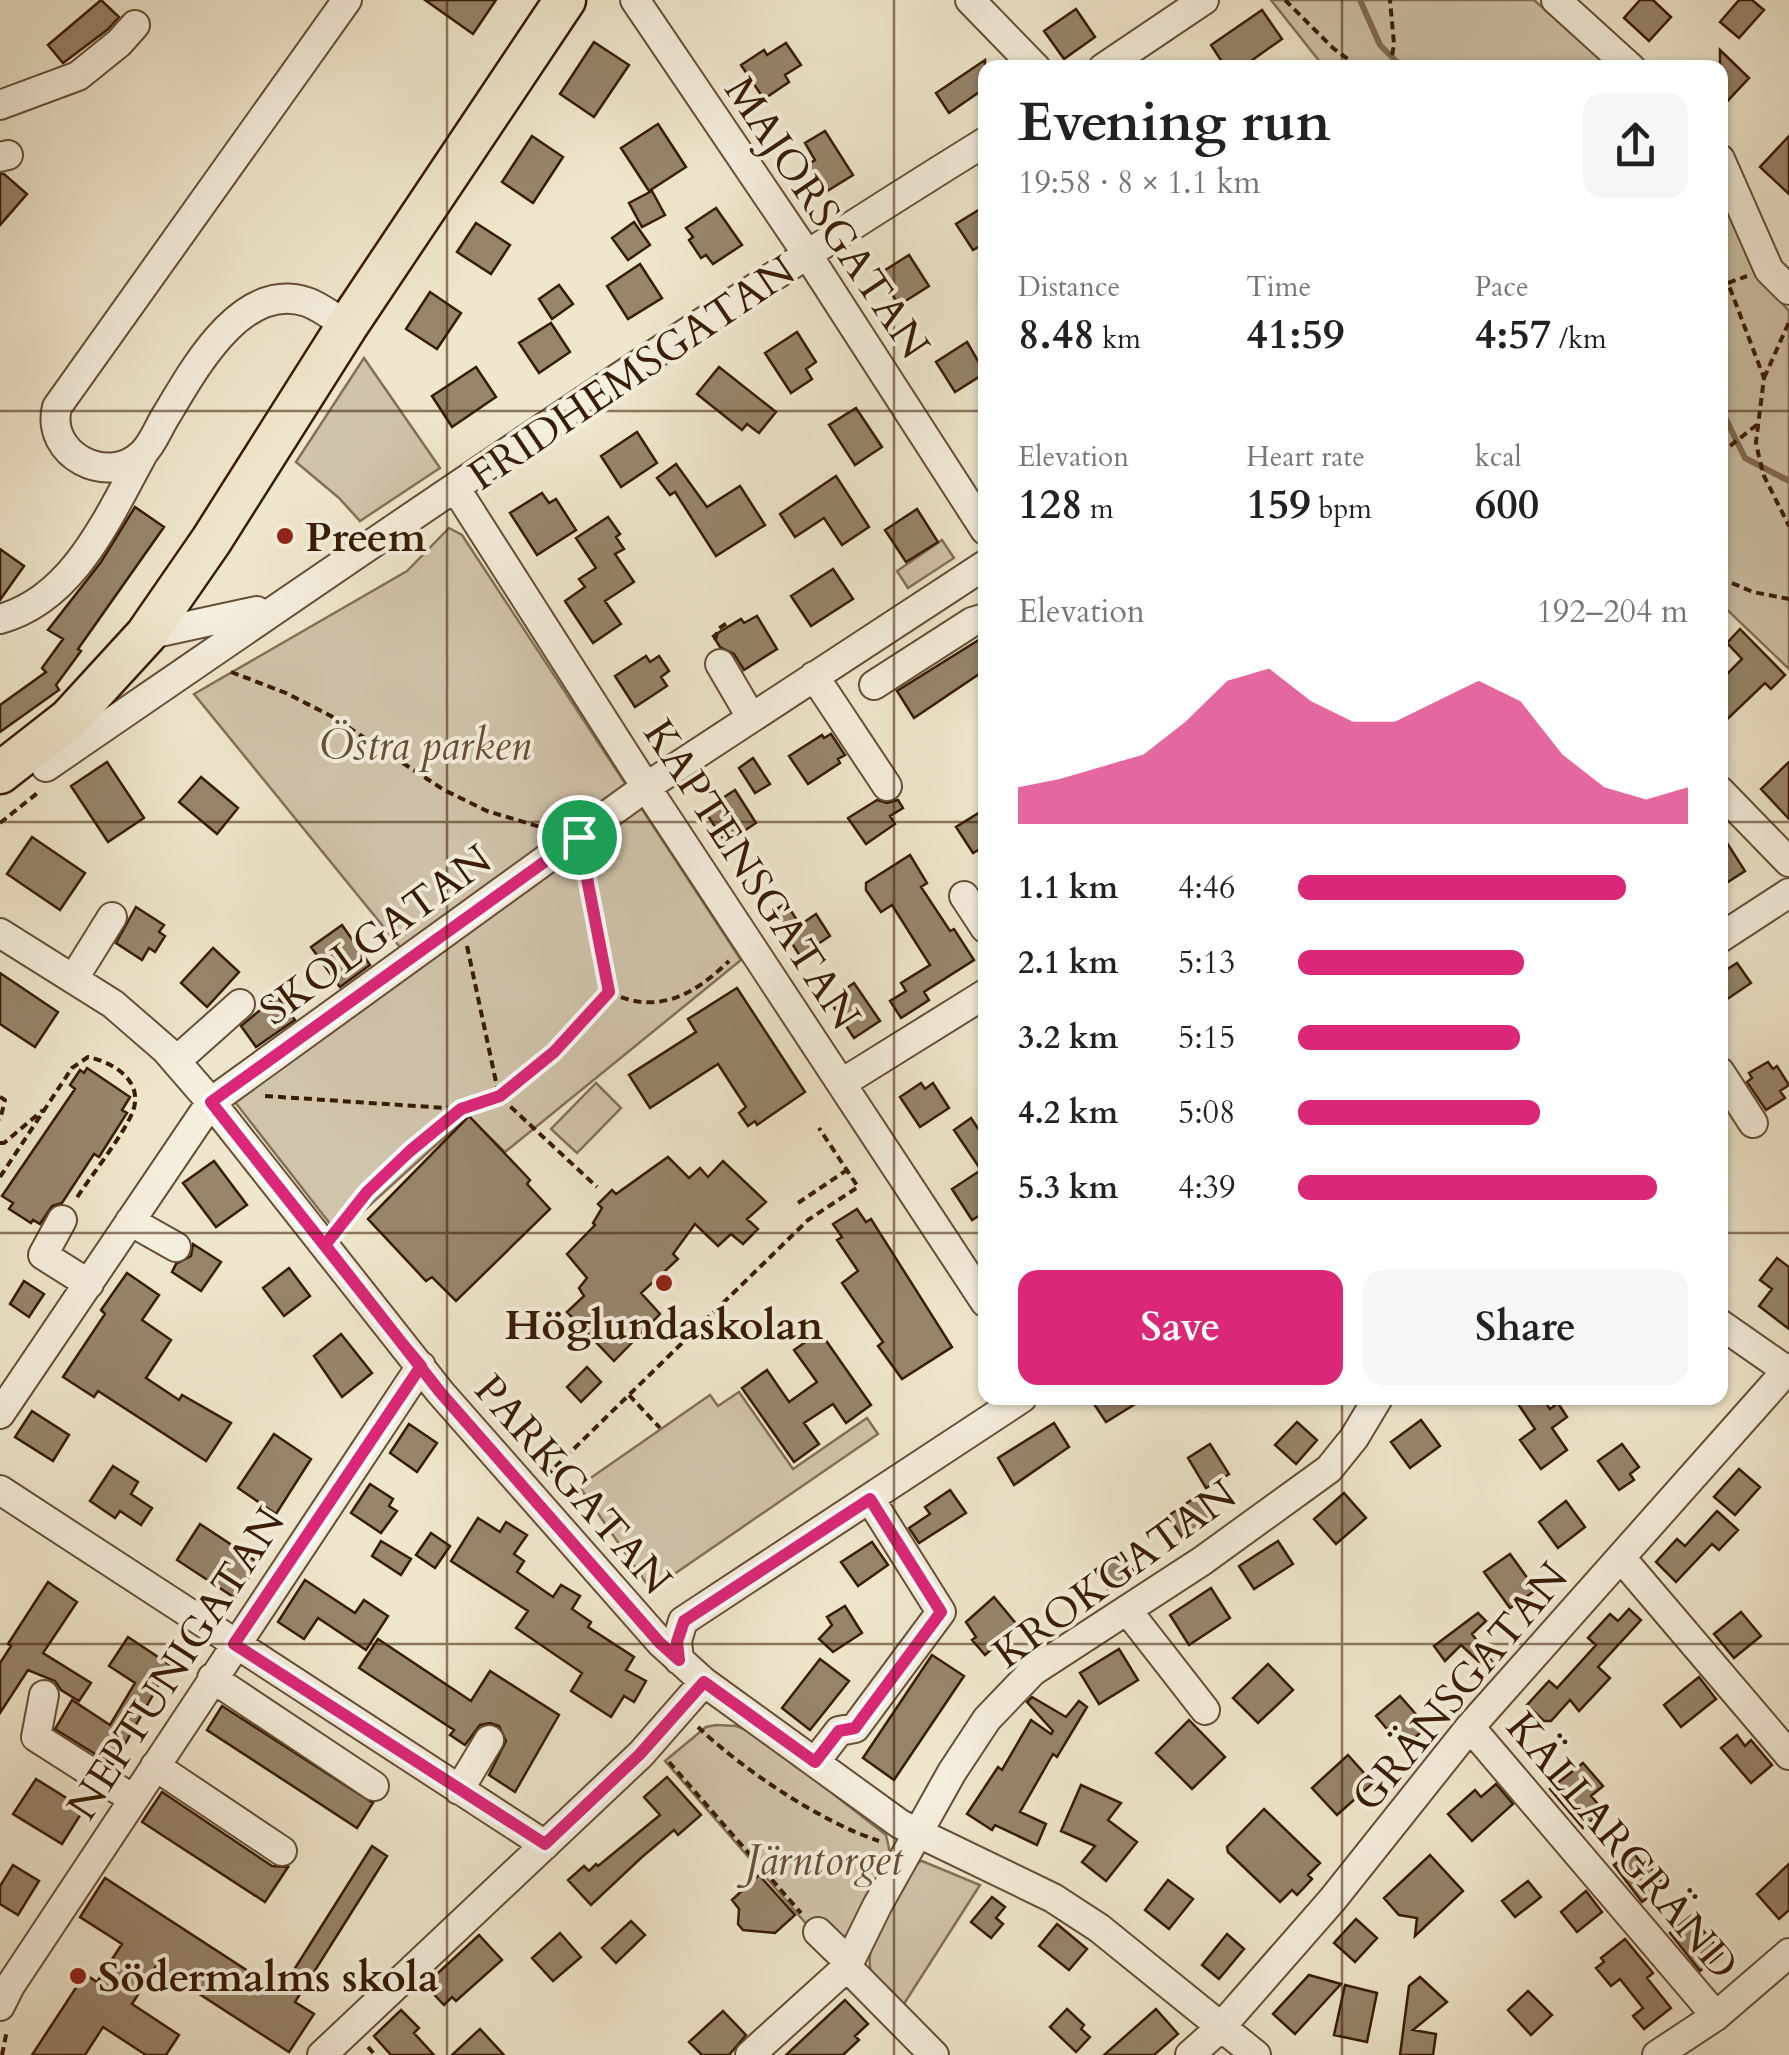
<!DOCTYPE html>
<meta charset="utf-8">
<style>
body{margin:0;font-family:Cardo,serif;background:#f6f6f6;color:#222;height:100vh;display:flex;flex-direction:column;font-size:38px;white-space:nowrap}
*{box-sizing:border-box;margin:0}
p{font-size:32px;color:#767676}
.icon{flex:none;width:55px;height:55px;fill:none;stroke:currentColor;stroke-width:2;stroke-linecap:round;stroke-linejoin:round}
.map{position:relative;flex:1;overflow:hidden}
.side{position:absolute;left:978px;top:60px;width:750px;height:1345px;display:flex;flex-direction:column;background:#fff;border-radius:20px;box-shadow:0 2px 8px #0004}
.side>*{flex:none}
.pin{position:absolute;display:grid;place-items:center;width:85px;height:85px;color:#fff;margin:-42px;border:5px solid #fff;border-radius:50%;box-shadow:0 2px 10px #0007}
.round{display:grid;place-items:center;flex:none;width:105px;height:105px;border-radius:20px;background:#f6f6f6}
.overview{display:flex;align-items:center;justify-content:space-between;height:170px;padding:0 40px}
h1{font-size:55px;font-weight:700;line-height:75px}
.stats{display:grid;grid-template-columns:repeat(3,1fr);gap:15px;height:170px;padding:10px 40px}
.stats div{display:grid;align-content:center}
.stats b{font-size:42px;font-weight:700}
.stats small{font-size:28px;font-weight:400}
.stats p{font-size:28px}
.chart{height:280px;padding:20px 40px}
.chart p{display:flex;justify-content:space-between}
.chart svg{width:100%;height:180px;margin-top:10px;fill:#db2777;opacity:.7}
.primary-button{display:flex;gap:20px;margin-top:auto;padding:20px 40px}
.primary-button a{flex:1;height:115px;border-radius:20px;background:#db2777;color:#fff;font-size:40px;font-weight:700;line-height:115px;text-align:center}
.primary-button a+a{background:#f6f6f6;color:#222}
ul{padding:0 40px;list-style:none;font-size:32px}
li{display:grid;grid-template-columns:160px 120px 1fr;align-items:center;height:75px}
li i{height:25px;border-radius:12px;background:#db2777}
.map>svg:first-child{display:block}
</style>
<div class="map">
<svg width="1789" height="2055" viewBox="0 0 1789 2055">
<rect width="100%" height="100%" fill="#efe7cd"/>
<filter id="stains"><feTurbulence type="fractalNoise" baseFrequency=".002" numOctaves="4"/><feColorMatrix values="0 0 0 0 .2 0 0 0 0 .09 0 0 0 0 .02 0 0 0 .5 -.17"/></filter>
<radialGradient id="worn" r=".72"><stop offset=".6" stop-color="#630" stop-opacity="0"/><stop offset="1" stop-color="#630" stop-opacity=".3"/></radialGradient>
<path fill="#d0c4ab" stroke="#847057" stroke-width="2.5" d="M1271 0H1534L1610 67H1324Z
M1720 185 1766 285 1789 311V669L1720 603Z
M364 358 440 468 360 521 339 498 296 462Z
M449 528 462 535 741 960 505 1152 468 1116 338 1234 235 1102 417 968 194 694 407 571Z
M942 540 954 558 908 588 897 571Z
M596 1083 621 1108 577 1153 551 1129Z
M739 1392 793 1469 867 1418 878 1434 651 1590 579 1486 710 1395 718 1406Z
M716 1725 736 1726 755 1733 886 1835 891 1857 843 1941 815 1934 665 1761 706 1727Z
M922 1861 980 1885 900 2010C892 2000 881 1990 874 1979 856 1948 898 1892 913 1864Z"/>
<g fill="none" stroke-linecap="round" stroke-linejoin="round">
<path stroke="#816c53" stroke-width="6" d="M1360 0 1380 45 1403 68
M1720 407 1745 458 1789 481"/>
</g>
<path fill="#97856c" stroke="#381b03" stroke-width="2.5" d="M101 0 119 17 107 30 63 63 48 45Z
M425 0H496L473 34Z
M1640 0H1653L1671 17 1649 41 1624 18Z
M1739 0H1752L1764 10 1739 38 1720 22Z
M1076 9 1095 37 1064 59 1044 31Z
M1262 10 1282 39 1241 68H1226L1211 45Z
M594 42 629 65 594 117 560 94Z
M786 43 801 65 785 75 789 82 764 99 741 65 764 50 767 55Z
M1720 50 1749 78 1720 109Z
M985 60V88L949 113 936 93Z
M658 124 686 167 649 191 621 148Z
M825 131 853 175 824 193 807 165 815 160 805 143Z
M532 136 563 157 533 203 502 182Z
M1789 136V194L1760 167Z
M0 174H4L27 194 0 225Z
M652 191 665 215 642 227 629 203Z
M985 206V243L973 250 956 224Z
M716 208 742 245 713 264 706 255 701 258 689 240 693 237 686 228Z
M634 222 650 245 628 260 612 238Z
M476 223 510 245 491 274 457 252Z
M909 255 929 286 899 305 879 274Z
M640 264 662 298 628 319 607 286Z
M559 285 573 304 552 319 539 299Z
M430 292 461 313 437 349 406 329Z
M551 323 570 352 539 373 519 343Z
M797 332 816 362 806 369 812 379 791 393 765 353Z
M967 342 985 373 955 392 936 362Z
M476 367 496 397 452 427 432 396Z
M719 367 776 412 759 433 747 424 742 430 697 394Z
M856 408 882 447 855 465 829 425Z
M637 432 657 463 621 487 601 456Z
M676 464 707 507 740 486 765 525 716 556 675 492 670 495 657 478Z
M836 476 869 527 842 545 824 518 795 537 780 514Z
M542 493 549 503 556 499 576 530 537 555 510 513Z
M135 507 164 527 78 649 81 651 56 685 59 690 0 732V705L46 672 42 668 63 639 48 630 101 562Z
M917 509 938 542 906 562 885 530Z
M608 517 620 534 616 537 624 549 615 554 634 582 605 601 621 624 593 643 565 601 585 587 579 579 596 568 576 538Z
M0 549 24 566 0 600Z
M833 569 853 599 811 626 791 596Z
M757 616 777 649 744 670 734 654 720 647 713 636 741 619 744 623Z
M1740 629 1785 675 1771 689 1765 683 1720 726V681L1742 659 1727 643Z
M985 636V670L914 718 897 691Z
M646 656 650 662 659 656 669 671 661 677 667 686 635 707 615 676Z
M831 734 845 755 838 759 840 763 808 784 789 756 822 735 824 738Z
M753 758 770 784 755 793 739 768Z
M107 762 144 818 108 842 71 786Z
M1789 762V819L1761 789Z
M201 777 238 808 217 834 179 802Z
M735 790 756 823 726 843 704 810Z
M877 800 887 803 898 800 903 808 890 816 895 824 866 844 848 818Z
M985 809V846L973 853 956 827Z
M1720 832 1745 871 1720 887Z
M32 837 85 873 60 910 7 874Z
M910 855 927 883 921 887 950 931 954 929 974 960 924 992 929 1000 901 1018 890 1001 906 991 901 983 930 965 892 905 881 912 866 890V883Z
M786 903 800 925 816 914 830 936 800 956 772 912Z
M136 907 164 925 159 932 165 936 155 952 149 948 142 960 116 943Z
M342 925 370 965 340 987 311 947Z
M213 948 239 972 207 1007 181 983Z
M1737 963 1751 983 1720 1004V974Z
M0 973 58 1012 35 1047 0 1024Z
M854 983 880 1021 854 1038 829 1000Z
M737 988 805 1092 757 1125 755 1121 748 1126 739 1113 746 1107 718 1064 650 1108 629 1075 696 1032 688 1019Z
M277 996 295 1020 256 1047 241 1026Z
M1768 1062 1773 1069 1777 1066 1789 1085 1780 1091 1785 1098 1766 1110 1747 1082 1752 1078 1749 1073Z
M87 1068 130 1097 122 1110 127 1113 99 1157 94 1154 62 1203 52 1206 40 1224 33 1220 31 1223 9 1209 13 1203 2 1196 75 1089 70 1085 80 1070 84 1073Z
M921 1083 925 1089 933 1083 949 1108 920 1127 900 1097Z
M469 1116 530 1180 527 1184 550 1209 456 1301 432 1277 426 1281 368 1219Z
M971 1118 985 1139V1212L972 1220 952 1189 981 1170 954 1130Z
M668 1157 689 1178 700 1168 708 1177 723 1161 766 1202 747 1219 758 1229 743 1244 731 1234 718 1246 695 1224 673 1254 678 1259 641 1293 660 1314 614 1361 567 1312 584 1296 579 1288 587 1278 567 1254 595 1225 593 1223 602 1208 598 1204 612 1190 616 1194Z
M214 1161 247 1205 216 1227 183 1183Z
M857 1209 866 1222 871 1219 952 1347 902 1379 878 1346 883 1342 842 1283 858 1271 837 1240 842 1237 833 1224Z
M193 1244 221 1262 201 1291 172 1272 176 1264 191 1256Z
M1777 1258 1789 1267V1329L1759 1306 1772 1289 1760 1280Z
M289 1268 310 1296 284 1316 263 1288Z
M127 1273 159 1295 142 1320 171 1340 146 1378 179 1400 182 1395 231 1423 206 1461 98 1391 94 1397 63 1377 105 1314 101 1310Z
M24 1281 44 1294 29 1317 10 1304Z
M820 1332 871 1405 846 1423 833 1404 804 1423 819 1444 794 1462 742 1388 767 1370 789 1402 817 1382 794 1350Z
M341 1334 372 1373 342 1397 314 1356Z
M587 1367 601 1382 581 1402 567 1387Z
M1090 1398H1145L1106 1422Z
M1514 1398H1542L1550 1409 1558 1403 1567 1417 1552 1428 1567 1450 1541 1469 1520 1440 1535 1429Z
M32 1411 69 1435 53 1461 15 1437Z
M1421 1420 1440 1446 1410 1468 1391 1442Z
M1297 1422 1317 1440 1296 1464 1275 1445Z
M1054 1423 1069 1447 1014 1485 998 1458Z
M409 1424 437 1443 417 1472 390 1453Z
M274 1434 311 1459 276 1514 238 1488Z
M1210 1444 1229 1474 1206 1488 1188 1458Z
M1622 1444 1639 1467 1630 1474 1634 1480 1619 1490 1598 1461Z
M113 1466 138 1482 131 1494 152 1508 141 1525 120 1511 115 1518 90 1501Z
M1739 1469 1760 1487 1735 1515 1714 1497Z
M370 1484 393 1499 389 1506 397 1511 381 1533 351 1513Z
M950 1490 966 1513 919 1543 909 1528 930 1514 925 1507Z
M1344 1493 1366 1518 1336 1544 1314 1519Z
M1197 1496 1213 1520 1184 1540 1168 1516Z
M1566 1501 1585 1527 1558 1548 1539 1522Z
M1717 1511 1738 1530 1719 1550 1712 1544 1676 1582 1656 1562 1677 1539 1685 1546Z
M478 1518 500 1532 506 1522 527 1535 514 1554 524 1561 517 1572 553 1597 561 1585 580 1596 572 1609 591 1622 588 1627 634 1657 626 1670 646 1681 634 1702 624 1696 611 1717 571 1691 582 1673 516 1628 528 1611 451 1561Z
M200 1524 259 1563 235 1598 177 1560Z
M431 1533 450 1546 435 1568 416 1555Z
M381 1541 411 1559 401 1575 372 1556Z
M1278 1541 1293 1564 1254 1589 1239 1566Z
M872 1542 888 1565 858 1586 841 1562Z
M1121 1553 1135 1574 1109 1591 1095 1570Z
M1510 1554 1536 1590 1510 1608 1484 1572Z
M305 1580 355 1613 364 1600 388 1616 366 1650 318 1618 304 1639 278 1622Z
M48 1582 77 1602 43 1653 91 1683 79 1701 61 1690 55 1681 28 1670 0 1713V1663L11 1646 8 1644Z
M1211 1588 1230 1618 1189 1645 1170 1615Z
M994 1597 1018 1626 985 1655 972 1640 976 1637 966 1622Z
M845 1606 862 1633 833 1652 819 1639 832 1625 827 1617Z
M1629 1609 1641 1620 1598 1667 1610 1678 1579 1711 1570 1700 1551 1721H1544L1527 1705 1549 1681 1557 1688 1596 1645 1588 1638 1610 1614 1618 1621Z
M1741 1612 1761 1636 1734 1658 1714 1634Z
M1478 1613 1486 1621 1472 1634 1494 1664 1488 1670 1461 1645 1445 1661 1434 1646Z
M128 1637 170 1665 113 1765 55 1729 72 1700 110 1725 135 1683 109 1666Z
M378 1639 471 1701 490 1671 559 1715 515 1792 489 1775 506 1741 499 1726 490 1723 480 1725 465 1745 450 1735 454 1730 359 1668Z
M1119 1649 1138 1680 1099 1704 1080 1673Z
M932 1655 964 1676 894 1780 863 1758Z
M820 1659 849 1681 810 1730 782 1708Z
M1268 1664 1293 1690 1258 1723 1233 1698Z
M1699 1677 1716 1699 1681 1727 1664 1705Z
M1400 1696 1427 1727 1403 1748 1376 1716Z
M1032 1697 1066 1717 1079 1701 1087 1707 1057 1757 1053 1754 1020 1812 1046 1824 1037 1845 995 1825 992 1830 967 1814 998 1767 1002 1770 1031 1720 1051 1734 1053 1731 1027 1702Z
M222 1706 373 1803 357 1828 207 1730Z
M1189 1720 1225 1757 1192 1789 1156 1753Z
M1737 1735 1745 1746 1751 1740 1772 1765 1751 1783 1721 1748Z
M1348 1755 1373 1783 1337 1815 1312 1788Z
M1583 1763 1603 1786 1591 1796 1603 1810 1583 1828 1550 1789Z
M667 1777 701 1815 678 1835 674 1830 642 1857 591 1905 568 1880 584 1866 589 1871 596 1864 598 1866 660 1815 644 1797Z
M36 1779 84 1809 62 1844 13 1814Z
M1496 1784 1513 1804 1472 1841 1448 1814 1475 1790 1481 1797Z
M1081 1785 1121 1803 1108 1820 1137 1842 1106 1881 1082 1862 1095 1846 1061 1831Z
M162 1792 272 1866 288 1867 265 1902 142 1822Z
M1264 1809 1320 1863 1308 1875 1312 1879 1297 1895 1292 1890 1280 1902 1228 1852 1227 1847Z
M372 1846 387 1856 295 2002 314 2014 289 2052 156 1966 132 2004 179 2035 166 2055H146L103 2027 85 2055H32L85 1974 97 1982 122 1944 80 1917 105 1878 280 1992Z
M1632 1851 1643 1865 1646 1862 1664 1885 1642 1902 1614 1865Z
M1430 1855 1463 1891 1415 1936 1417 1918 1399 1915 1384 1898Z
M1789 1864V1910L1779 1919 1757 1894Z
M13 1865 39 1881 18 1915 0 1904V1886Z
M759 1875 795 1915 775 1933 743 1930 738 1924 739 1909 732 1900Z
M1168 1880 1193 1899 1169 1929 1145 1910Z
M1528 1881 1541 1897 1515 1917 1502 1901Z
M1586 1891 1602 1912 1577 1932 1561 1912Z
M992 1897 1005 1907 996 1918 1003 1924 991 1938 971 1922Z
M1691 1916 1722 1953 1700 1971 1670 1933Z
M1356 1919 1377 1938 1355 1962 1334 1943Z
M631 1921 645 1935 616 1963 602 1948Z
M1057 1924 1087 1949 1069 1970 1039 1946Z
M560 1933 581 1957 553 1981 532 1958Z
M1227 1934 1244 1949 1219 1979 1202 1965Z
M479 1935 502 1960 456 2001 452 1997 444 2005 425 1985Z
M1625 1939 1653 1973 1647 1978 1671 2008 1644 2029 1633 2016 1643 2008 1620 1979 1611 1986 1596 1968 1604 1962 1601 1958Z
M1309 1975 1341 1984 1295 2034 1273 2014Z
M1420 1977 1447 2002 1413 2030 1436 2034 1433 2055H1400L1409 1986Z
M1345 1985 1377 1993 1367 2042 1334 2035Z
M1528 1991 1552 2015 1531 2035 1508 2010Z
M845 2000 868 2024 855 2036 859 2040 843 2055H786Z
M1067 2009 1084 2025 1081 2029 1090 2037 1076 2052 1050 2027Z
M1156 2009 1178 2034 1154 2055H1104Z
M401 2010 419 2028 414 2033 434 2055H391L374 2036Z
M723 2011 746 2035 729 2055H702L689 2042Z
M480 2029 504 2055H452Z"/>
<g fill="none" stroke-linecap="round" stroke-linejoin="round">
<defs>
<path id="minor" d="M635 0 807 254 985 530
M970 0 1036 68
M1556 0 1631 68
M1103 68 1204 0
M0 105 78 76 119 43 135 25
M0 157 8 155
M1720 159 1769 270 1789 290
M347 326C335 318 321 307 307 302 242 280 194 369 167 414 159 426 153 444 142 454 108 487 45 455 57 407L347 0
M456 489 646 787 985 1302
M0 619C74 599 108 517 143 454
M146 635 257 611
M720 664 751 717
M814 676 887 786
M874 685 972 622 985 618
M46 767C356 554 666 340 985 142
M1720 791 1789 862
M964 896 985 928
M0 933 113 1004 166 1050 211 1102 440 1392 661 1643 704 1682 900 1824 1053 1898 1099 1928 1256 2055
M1720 938 1789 893
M74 978 112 917
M176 1061 240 1004
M1720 1072 1753 1123
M842 1083 985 994
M62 1220 43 1255 89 1284
M130 1221 176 1247
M1720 1324 1789 1372
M0 1414 211 1102 646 787 985 565
M0 1490 545 1845
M1622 1559 1789 1755
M1127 1610 1205 1710
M679 1660 677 1641 683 1621 1022 1398
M212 1678 374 1786
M44 1695 36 1737 133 1799
M1470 1727 1716 2016
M815 1762 839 1731 855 1728 941 1612 870 1499
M155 1766 282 1851
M459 1790 489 1740
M818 1932 850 1963
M847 1967 934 2055
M0 2006 10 1986 421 1366
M322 2055 641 1754 704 1682
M750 2055 847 1967 877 1906 952 1772 987 1719 1033 1671 1202 1561 1329 1469 1354 1438 1378 1398
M1190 2055 1220 2028 1333 1899 1470 1727 1789 1368
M1657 2055 1716 2016 1789 1953"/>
<path id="highway" d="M0 773 69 719 146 635 211 541 347 326 565 0"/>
</defs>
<use href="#minor" stroke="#664e36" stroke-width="32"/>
<use href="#highway" stroke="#381b03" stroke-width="45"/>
<path stroke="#381b03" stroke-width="4" stroke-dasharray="8 5" stroke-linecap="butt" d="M1285 0 1333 48 1360 68
M1390 68 1394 44 1390 0
M1720 281 1728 283 1764 378 1756 442 1759 457 1764 476 1789 526
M1728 283 1747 276
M1764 378 1789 322
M1720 454 1759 423
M1720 578 1753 592 1789 599
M715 640 718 629 730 621
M231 672 286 693 331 716 444 790 487 811 547 829
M0 823 40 791
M467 946 499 1096 597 1187
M609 992C657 1016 694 995 729 961
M265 1096 461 1109 473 1107 499 1096 554 1052 609 992 584 863
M0 1097 5 1100 0 1120
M0 1143H4L43 1110
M0 1177 72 1068 88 1057C112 1062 144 1080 133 1111 125 1133 90 1177 76 1199
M798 1203 847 1170
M340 1227 367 1192 461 1109
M629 1395 660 1428
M546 1476 808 1220 858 1187 819 1128
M698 1727C743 1770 821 1822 879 1841
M669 1762 801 1913
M368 2047 375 2055
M2 2055 7 2030"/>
<use href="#minor" stroke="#f5efde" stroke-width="28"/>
<use href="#highway" stroke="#efe7cd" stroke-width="40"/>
</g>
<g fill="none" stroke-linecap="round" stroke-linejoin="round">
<defs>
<path id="route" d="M579 837 211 1102 401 1342 421 1366 234 1644 545 1844 640 1754 704 1682 815 1762 839 1731 855 1728 941 1612 870 1499 684 1621 677 1642 679 1660 660 1643 440 1392 325 1245 367 1192 410 1151 461 1109 500 1096 554 1052 609 992 579 837"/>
</defs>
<use href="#route" stroke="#fff" stroke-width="20"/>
<use href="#route" stroke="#db2777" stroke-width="12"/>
</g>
<path fill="none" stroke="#381b03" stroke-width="2.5" stroke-opacity="0.55" d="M447 0V2055M894 0V2055M1342 0V68M0 411H985M1720 411H1789M0 822H985M1720 822H1789M0 1233H985M1720 1233H1789M1342 1398V2055M0 1644H1789"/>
<g fill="#8f2418" stroke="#f5efde" stroke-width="4">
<circle cx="285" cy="536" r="10"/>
<circle cx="664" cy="1283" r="10"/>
<circle cx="78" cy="1976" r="10"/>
</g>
<g text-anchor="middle" stroke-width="8" stroke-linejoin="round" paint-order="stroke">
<g font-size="42" fill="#381b03" stroke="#f5efde">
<text transform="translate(828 217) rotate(56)" y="15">MAJORSGATAN</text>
<text transform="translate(631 372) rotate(-34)" y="15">FRIDHEMSGATAN</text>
<text transform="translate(753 874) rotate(57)" y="15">KAPTENSGATAN</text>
<text transform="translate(375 934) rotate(-36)" y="15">SKOLGATAN</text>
<text transform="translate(574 1484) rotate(49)" y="15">PARKGATAN</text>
<text transform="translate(1114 1573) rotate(-36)" y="15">KROKGATAN</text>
<text transform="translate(175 1663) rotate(-57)" y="15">NEPTUNIGATAN</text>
<text transform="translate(1459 1686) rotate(-50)" y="15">GRÄNSGATAN</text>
<text transform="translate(1623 1845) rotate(50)" y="15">KÄLLARGRÄND</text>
</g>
<g font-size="42" font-weight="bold" fill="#381b03" stroke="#f5efde" text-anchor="start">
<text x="305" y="551">Preem</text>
<text x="664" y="1339" text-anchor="middle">Höglundaskolan</text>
<text x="98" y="1991">Södermalms skola</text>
</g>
<g font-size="42" font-style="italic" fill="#664e35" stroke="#f5efde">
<text x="425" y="759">Östra parken</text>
<text x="824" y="1874">Järntorget</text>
</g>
</g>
<rect width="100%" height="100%" filter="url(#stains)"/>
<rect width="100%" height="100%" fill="url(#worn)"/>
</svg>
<div class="pin" style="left:579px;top:837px;background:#1e9e55"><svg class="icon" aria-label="arrive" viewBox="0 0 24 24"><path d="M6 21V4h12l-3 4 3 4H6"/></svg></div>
<section class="side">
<div class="overview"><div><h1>Evening run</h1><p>19:58 · 8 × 1.1 km</p></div><a class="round"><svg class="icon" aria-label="share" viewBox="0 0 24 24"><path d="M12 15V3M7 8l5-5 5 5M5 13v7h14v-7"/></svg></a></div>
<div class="stats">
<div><p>Distance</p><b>8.48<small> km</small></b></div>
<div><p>Time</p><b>41:59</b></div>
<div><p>Pace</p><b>4:57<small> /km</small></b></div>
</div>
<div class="stats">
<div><p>Elevation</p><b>128<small> m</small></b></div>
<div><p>Heart rate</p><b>159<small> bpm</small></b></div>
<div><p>kcal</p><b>600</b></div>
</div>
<div class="chart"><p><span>Elevation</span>192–204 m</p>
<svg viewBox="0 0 160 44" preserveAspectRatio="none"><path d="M0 44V35L10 33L20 30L30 27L40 19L50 9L60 6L70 14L80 19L90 19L100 14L110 9L120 14L130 27L140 35L150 38L160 35V44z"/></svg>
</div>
<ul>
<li><b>1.1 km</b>4:46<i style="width:84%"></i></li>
<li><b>2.1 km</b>5:13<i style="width:58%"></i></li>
<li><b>3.2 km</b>5:15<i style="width:57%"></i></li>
<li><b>4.2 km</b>5:08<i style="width:62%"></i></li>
<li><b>5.3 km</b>4:39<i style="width:92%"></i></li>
</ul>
<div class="primary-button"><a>Save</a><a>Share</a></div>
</section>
</div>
